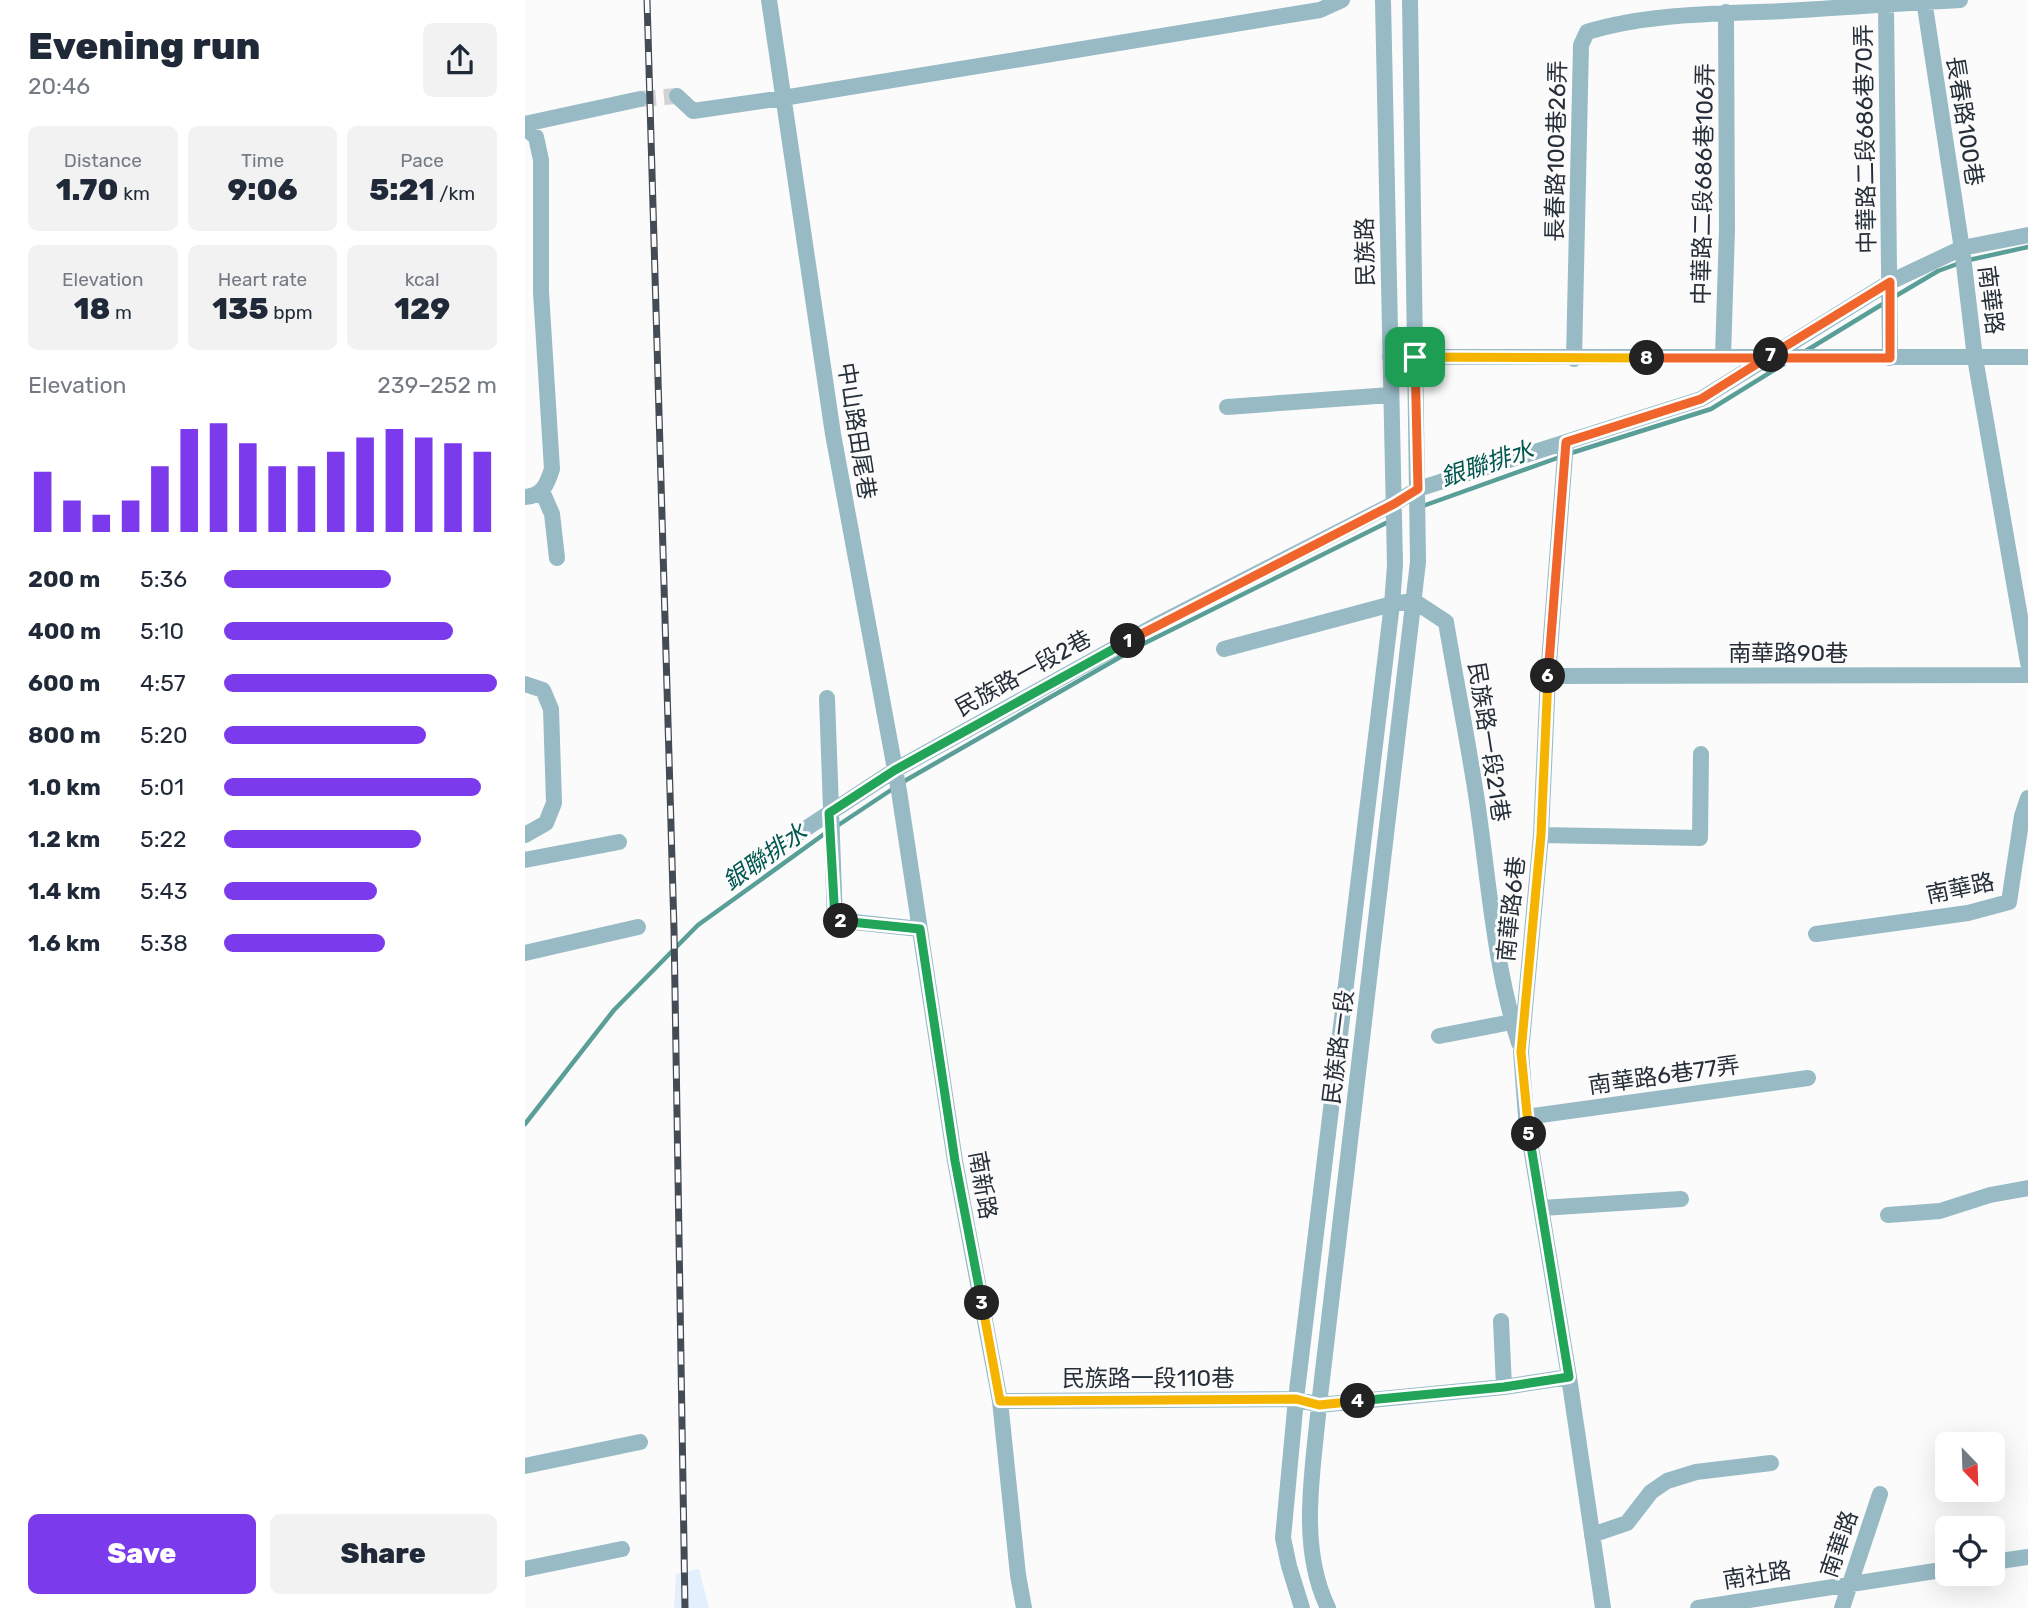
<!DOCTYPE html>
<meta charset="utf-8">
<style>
body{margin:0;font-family:Rubik,"Noto Sans TC",sans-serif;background:#f2f2f3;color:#1f2937;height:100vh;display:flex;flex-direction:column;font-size:26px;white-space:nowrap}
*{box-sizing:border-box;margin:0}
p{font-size:23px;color:#747a83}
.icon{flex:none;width:38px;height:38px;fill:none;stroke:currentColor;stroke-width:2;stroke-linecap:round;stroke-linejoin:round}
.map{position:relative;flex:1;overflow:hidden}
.side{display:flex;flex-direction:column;background:#fff;width:525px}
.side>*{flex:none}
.needle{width:46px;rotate:157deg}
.tools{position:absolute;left:1410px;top:1432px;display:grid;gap:14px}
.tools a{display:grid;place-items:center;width:70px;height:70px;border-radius:10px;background:#fff;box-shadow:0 7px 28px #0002;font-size:35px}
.pin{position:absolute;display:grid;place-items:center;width:60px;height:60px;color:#fff;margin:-30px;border-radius:14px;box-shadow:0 4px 10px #0006}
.km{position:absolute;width:35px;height:35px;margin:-18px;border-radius:50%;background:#222;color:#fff;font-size:19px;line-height:35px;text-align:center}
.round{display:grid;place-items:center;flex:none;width:74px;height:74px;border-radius:10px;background:#f2f2f3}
.head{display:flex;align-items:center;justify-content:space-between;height:119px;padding:0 28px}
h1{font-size:38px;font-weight:800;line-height:52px}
.metrics{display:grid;grid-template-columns:repeat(3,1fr);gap:10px;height:119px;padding:7px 28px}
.metrics div{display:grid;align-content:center;border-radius:10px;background:#f2f2f3;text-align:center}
.metrics b{font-size:30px;font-weight:800}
.metrics small{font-size:19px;font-weight:400}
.metrics p{font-size:19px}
.chart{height:196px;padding:14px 28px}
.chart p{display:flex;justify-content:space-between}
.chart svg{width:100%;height:126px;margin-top:7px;stroke:#7c3aed;stroke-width:6}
.action{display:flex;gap:14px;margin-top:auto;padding:14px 28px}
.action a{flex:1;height:80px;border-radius:10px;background:#7c3aed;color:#fff;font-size:28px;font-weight:800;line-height:80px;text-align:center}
.action a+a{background:#f2f2f3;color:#1f2937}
ul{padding:0 28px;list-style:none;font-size:23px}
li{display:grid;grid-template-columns:112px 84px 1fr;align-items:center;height:52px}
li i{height:18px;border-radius:9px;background:#7c3aed}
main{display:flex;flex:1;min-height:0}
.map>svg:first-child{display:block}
</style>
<main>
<section class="side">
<div class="head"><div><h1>Evening run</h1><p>20:46</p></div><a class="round"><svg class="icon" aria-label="share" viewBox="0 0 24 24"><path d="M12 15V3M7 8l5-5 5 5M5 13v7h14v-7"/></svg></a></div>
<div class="metrics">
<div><p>Distance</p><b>1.70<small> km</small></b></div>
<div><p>Time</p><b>9:06</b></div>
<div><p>Pace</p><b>5:21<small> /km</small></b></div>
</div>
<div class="metrics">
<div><p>Elevation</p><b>18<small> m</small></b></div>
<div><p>Heart rate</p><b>135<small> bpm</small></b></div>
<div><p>kcal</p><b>129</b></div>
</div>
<div class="chart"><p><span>Elevation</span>239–252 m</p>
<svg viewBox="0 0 160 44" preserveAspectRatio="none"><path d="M5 44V23M15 44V33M25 44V38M35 44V33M45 44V21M55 44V8M65 44V6M75 44V13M85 44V21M95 44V21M105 44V16M115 44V11M125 44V8M135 44V11M145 44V13M155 44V16"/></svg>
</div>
<ul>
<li><b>200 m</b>5:36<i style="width:61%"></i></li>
<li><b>400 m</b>5:10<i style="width:84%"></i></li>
<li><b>600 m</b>4:57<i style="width:100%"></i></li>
<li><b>800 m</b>5:20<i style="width:74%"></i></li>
<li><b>1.0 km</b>5:01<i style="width:94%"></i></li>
<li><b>1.2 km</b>5:22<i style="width:72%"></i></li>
<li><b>1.4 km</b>5:43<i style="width:56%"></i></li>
<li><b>1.6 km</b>5:38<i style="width:59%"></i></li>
</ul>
<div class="action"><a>Save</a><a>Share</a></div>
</section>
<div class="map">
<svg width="1503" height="1608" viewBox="0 0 1503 1608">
<rect width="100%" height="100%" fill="#fbfbfb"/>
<path fill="#e3effd" d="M174 1569 184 1608H149L151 1574Z"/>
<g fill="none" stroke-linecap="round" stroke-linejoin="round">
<path stroke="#5a9e98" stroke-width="4.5" d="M1444 260 1503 247
M1369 297 1413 271 1435 263
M1279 352 1361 302
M1043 454 1186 409 1262 362
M895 507 1035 457
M376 783 618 644 865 521
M312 826 369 788
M0 1124 89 1010 173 925 302 832"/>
<path stroke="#d0d2d4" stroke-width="16" stroke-dasharray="16 8" stroke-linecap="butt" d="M115 99 152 96"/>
<path stroke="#97bac5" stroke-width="16" d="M244 0 308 434 374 791 430 1161 475 1401 493 1575 499 1608
M1399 0 1438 256 1450 358 1503 663
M1361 4 1365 358
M152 96 168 111 258 98 795 10 817 0
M0 124 115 99
M0 128 11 137 16 160V292L27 469C22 485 17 496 0 497
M865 357H1503
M1198 357 1202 230 1201 12
M1049 359 1056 45 1062 32C1123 13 1195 14 1259 11 1317 8 1376 3 1435 0
M702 407 865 395
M1041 442 1023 676 1016 835 996 1052 1001 1117 1044 1377 1078 1608
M17 491 27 514 32 558
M699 649 867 604 889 601 921 622C931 682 943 741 952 801 964 882 969 965 994 1043
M1023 676 1503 675
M0 684 18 690 26 709 29 803 21 823 0 835
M302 698 310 920 395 929
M1016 835 1175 838 1176 754
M0 860 94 842
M210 875 370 770 635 623 868 504 893 489 1176 399 1365 282 1437 248 1503 235
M1291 934 1443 913 1484 902 1497 816 1503 798
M0 953 113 927
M914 1036 987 1022
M1001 1117 1283 1078
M1017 1208 1156 1199
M1363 1215 1415 1211 1465 1195 1503 1188
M976 1321 979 1387
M475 1401 771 1399 794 1405 979 1387 1044 1377
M0 1466 115 1442
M1067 1535 1102 1523 1126 1492 1142 1481 1171 1472 1246 1463
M1468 1562 1503 1557
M0 1569 97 1549
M777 1608 764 1566 758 1538 771 1399 867 604 870 565 858 0
M803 1608C773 1546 788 1471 794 1405L893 562 885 0
M1173 1608 1423 1569
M1317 1608 1355 1494"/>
<defs>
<path id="rail" d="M122 0 149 929 160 1608"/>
</defs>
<use href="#rail" stroke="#434b54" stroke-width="7"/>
<use href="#rail" stroke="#fbfbfb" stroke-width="4.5" stroke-dasharray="13" stroke-linecap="butt"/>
</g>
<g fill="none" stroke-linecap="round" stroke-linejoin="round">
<defs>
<path id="split-1" d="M603 641 869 504 893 489 890 357"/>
<path id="split-2" d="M316 921 310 920 304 813 370 770 603 641"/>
<path id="split-3" d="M316 921 395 929 430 1161 457 1303"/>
<path id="split-4" d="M457 1303 475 1401 771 1399 794 1405 833 1401"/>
<path id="split-5" d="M833 1401 979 1387 1044 1377 1004 1134"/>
<path id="split-6" d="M1004 1134 996 1052 1016 835 1023 676"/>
<path id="split-7" d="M1023 676 1041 442 1176 399 1246 355"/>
<path id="split-8" d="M1122 358H1365V282L1246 355"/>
<path id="split-9" d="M890 357 1122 358"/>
</defs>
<use href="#split-1" stroke="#fff" stroke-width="14"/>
<use href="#split-2" stroke="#fff" stroke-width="14"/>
<use href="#split-3" stroke="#fff" stroke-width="14"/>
<use href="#split-4" stroke="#fff" stroke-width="14"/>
<use href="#split-5" stroke="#fff" stroke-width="14"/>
<use href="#split-6" stroke="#fff" stroke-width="14"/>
<use href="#split-7" stroke="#fff" stroke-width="14"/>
<use href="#split-8" stroke="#fff" stroke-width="14"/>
<use href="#split-9" stroke="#fff" stroke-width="14"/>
<use href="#split-1" stroke="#f0652b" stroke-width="9"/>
<use href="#split-2" stroke="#22a559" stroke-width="9"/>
<use href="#split-3" stroke="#22a559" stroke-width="9"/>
<use href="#split-4" stroke="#f5b400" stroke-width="9"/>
<use href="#split-5" stroke="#22a559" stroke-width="9"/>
<use href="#split-6" stroke="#f5b400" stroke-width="9"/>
<use href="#split-7" stroke="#f0652b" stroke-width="9"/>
<use href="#split-8" stroke="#f0652b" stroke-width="9"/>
<use href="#split-9" stroke="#f5b400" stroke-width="9"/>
</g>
<g text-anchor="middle" stroke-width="6" stroke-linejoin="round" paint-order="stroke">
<g font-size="23" fill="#252e39" stroke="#fbfbfb">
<text transform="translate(1440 121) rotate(81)" y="8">長春路100巷</text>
<text transform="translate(1340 139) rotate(-91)" y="8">中華路二段686巷70弄</text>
<text transform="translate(1031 151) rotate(-89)" y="8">長春路100巷26弄</text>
<text transform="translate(1178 184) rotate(-89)" y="8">中華路二段686巷106弄</text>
<text transform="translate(840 252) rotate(-91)" y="8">民族路</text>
<text transform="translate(1466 300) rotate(83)" y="8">南華路</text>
<text transform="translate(332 431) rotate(81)" y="8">中山路田尾巷</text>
<text x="1263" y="661">南華路90巷</text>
<text transform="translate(498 673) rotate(-29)" y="8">民族路一段2巷</text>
<text transform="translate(964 742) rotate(81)" y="8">民族路一段21巷</text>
<text transform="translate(1435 888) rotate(-12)" y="8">南華路</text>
<text transform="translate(986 909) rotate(-84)" y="8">南華路6巷</text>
<text transform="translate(813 1047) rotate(-83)" y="8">民族路一段</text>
<text transform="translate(1139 1075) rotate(-8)" y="8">南華路6巷77弄</text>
<text transform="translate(458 1185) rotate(80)" y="8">南新路</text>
<text x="623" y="1386">民族路一段110巷</text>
<text transform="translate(1314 1544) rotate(-71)" y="8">南華路</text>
<text transform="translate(1232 1575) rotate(-9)" y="8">南社路</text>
</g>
<g font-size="24" font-style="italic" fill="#00574f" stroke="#fbfbfb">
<text transform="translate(962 464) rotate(-18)" y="8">銀聯排水</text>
<text transform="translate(240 857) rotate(-35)" y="8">銀聯排水</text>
</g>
</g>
</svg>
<div class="tools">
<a><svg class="needle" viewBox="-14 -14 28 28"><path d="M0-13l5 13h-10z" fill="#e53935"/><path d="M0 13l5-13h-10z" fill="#747a83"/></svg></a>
<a><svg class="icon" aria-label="locate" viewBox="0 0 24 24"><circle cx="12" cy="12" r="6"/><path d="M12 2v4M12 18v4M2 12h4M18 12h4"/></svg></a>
</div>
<div class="pin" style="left:890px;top:357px;background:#1e9e55"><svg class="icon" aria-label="arrive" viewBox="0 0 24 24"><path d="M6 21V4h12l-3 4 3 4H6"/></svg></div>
<b class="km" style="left:603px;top:641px">1</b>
<b class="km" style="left:316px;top:921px">2</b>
<b class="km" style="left:457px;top:1303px">3</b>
<b class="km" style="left:833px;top:1401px">4</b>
<b class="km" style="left:1004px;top:1134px">5</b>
<b class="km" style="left:1023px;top:676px">6</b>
<b class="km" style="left:1246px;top:355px">7</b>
<b class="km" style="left:1122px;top:358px">8</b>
</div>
</main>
